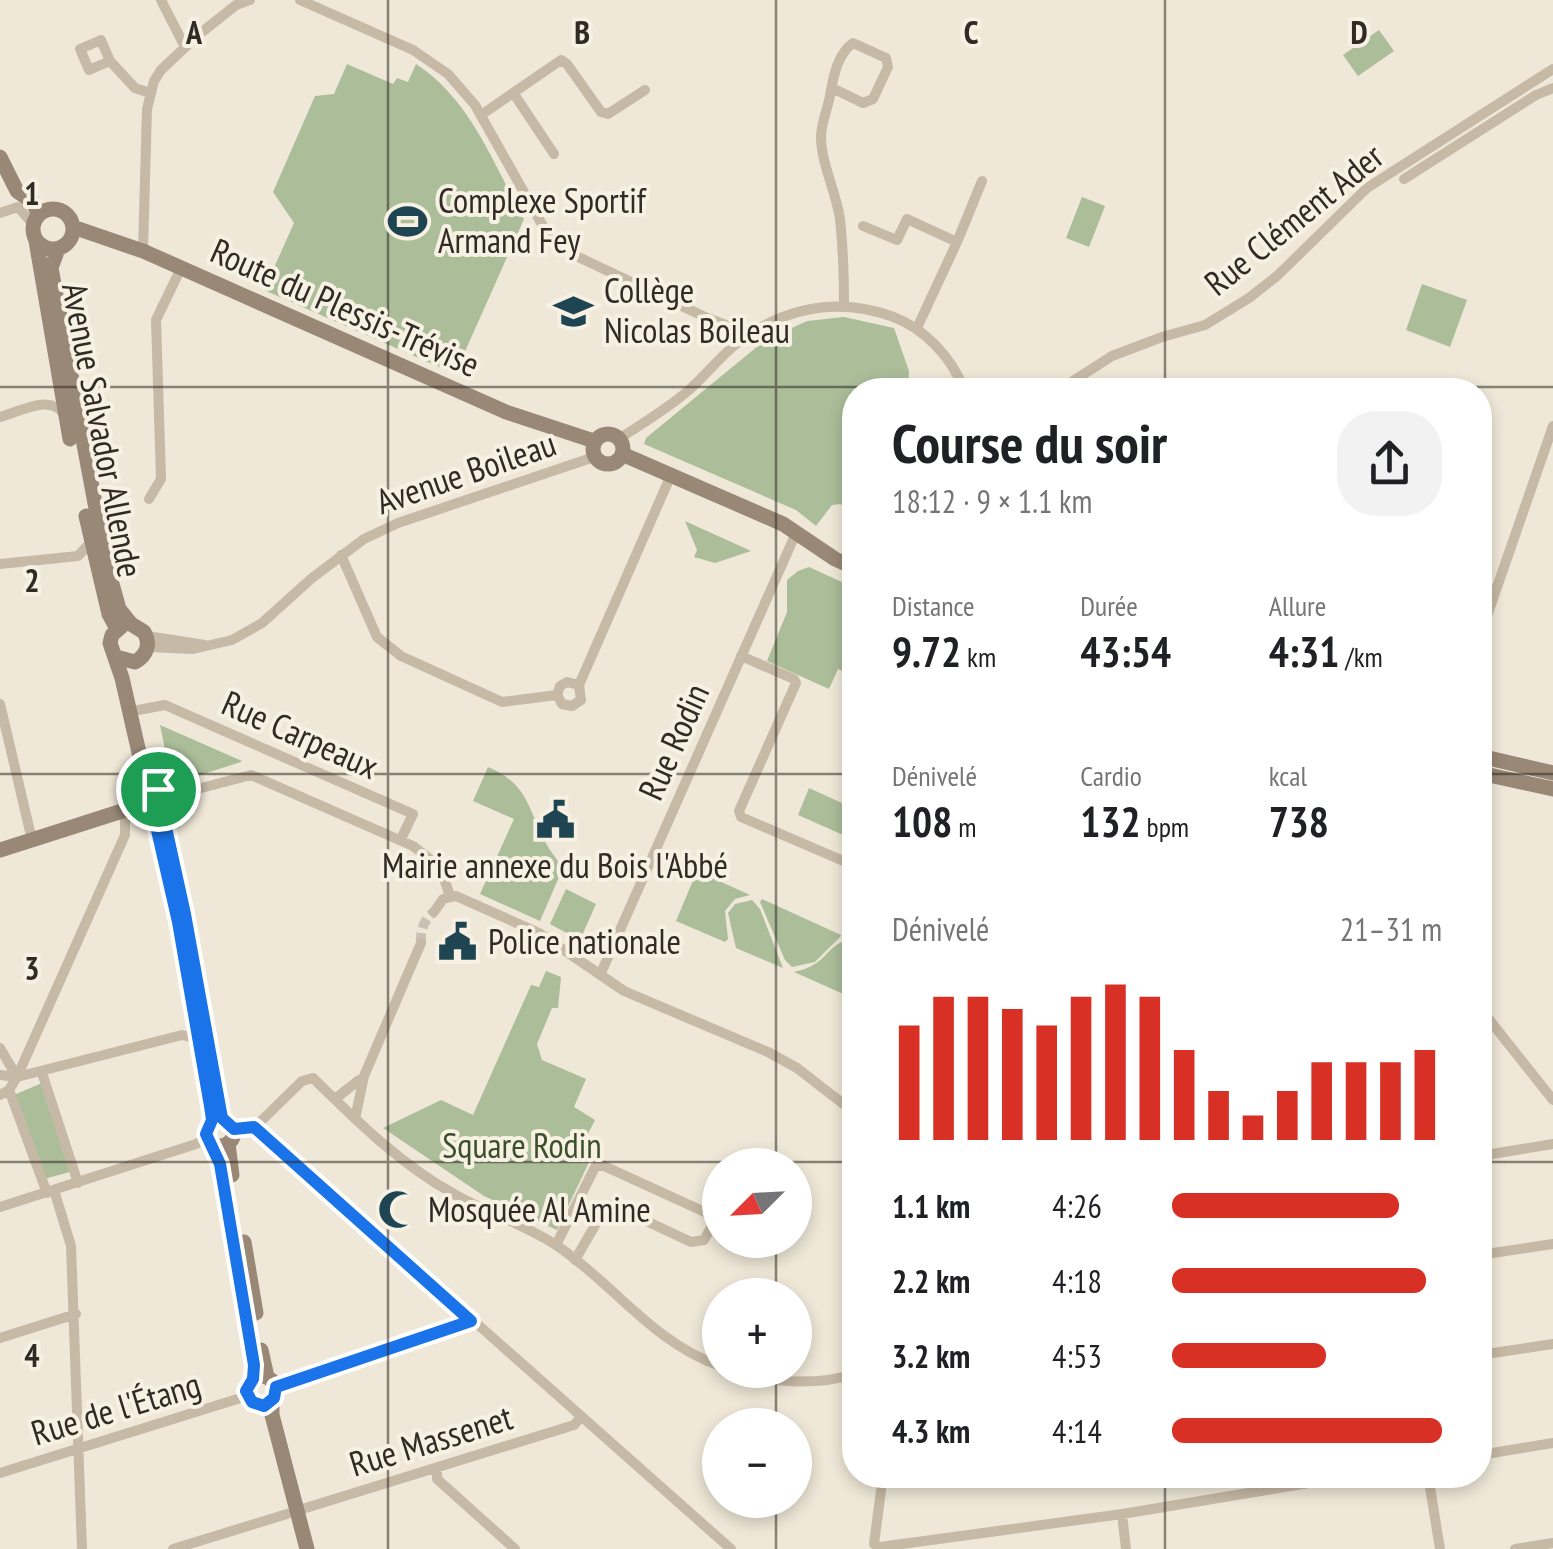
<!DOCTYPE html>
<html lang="fr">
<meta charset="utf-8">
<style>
body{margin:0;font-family:"PT Sans Narrow",sans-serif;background:#f2f2f2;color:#202124;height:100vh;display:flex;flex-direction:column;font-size:38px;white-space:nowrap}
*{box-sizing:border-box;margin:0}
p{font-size:32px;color:#757577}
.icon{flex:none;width:55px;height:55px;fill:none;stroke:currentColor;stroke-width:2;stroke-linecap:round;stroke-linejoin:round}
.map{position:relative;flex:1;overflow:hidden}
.sheet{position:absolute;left:842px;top:378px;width:650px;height:1110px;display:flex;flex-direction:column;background:#fff;border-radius:40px;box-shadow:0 5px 15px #0003}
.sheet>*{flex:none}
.needle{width:65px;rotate:246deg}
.tools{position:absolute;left:702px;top:1148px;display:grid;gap:20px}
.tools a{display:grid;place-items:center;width:110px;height:110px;border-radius:50%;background:#fff;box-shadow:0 5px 15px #0003;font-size:50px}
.pin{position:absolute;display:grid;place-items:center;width:85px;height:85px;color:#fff;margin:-42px;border:5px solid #fff;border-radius:50%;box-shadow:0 2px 10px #0007}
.round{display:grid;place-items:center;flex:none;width:105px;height:105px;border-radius:40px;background:#f2f2f2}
.summary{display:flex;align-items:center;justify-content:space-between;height:170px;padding:0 50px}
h1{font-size:55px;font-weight:700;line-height:75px}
.figures{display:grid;grid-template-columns:repeat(3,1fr);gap:15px;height:170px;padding:10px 50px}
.figures div{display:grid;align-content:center}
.figures b{font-size:42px;font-weight:700}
.figures small{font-size:28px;font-weight:400}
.figures p{font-size:28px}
.chart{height:280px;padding:20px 50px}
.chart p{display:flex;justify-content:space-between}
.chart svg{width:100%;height:180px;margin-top:10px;stroke:#d93025;stroke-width:6}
ul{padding:0 50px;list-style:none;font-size:32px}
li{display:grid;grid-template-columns:160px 120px 1fr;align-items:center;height:75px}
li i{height:25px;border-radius:12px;background:#d93025}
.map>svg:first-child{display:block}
</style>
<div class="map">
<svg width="1553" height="1549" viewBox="0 0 1553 1549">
<rect width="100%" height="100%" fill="#efe8d8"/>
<path fill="#abbd99" d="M1379 30 1394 51 1358 76 1343 55Z
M347 64 393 84 397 78 408 82 416 64C466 97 487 149 514 200L513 206 524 219 455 374 264 290 294 223 273 192 315 96 334 94Z
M1082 197 1105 206 1089 247 1066 238Z
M1422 284 1467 300 1450 347 1406 330Z
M844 317 894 328 909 371 908 390H855V501L852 511 840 504 832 505 816 526 796 510 644 444 646 438 764 341 807 321Z
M685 521 751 551 715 563 694 557 697 550Z
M809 567 855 588V677L838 669 829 689 767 661 787 612V580L798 571Z
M160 725 242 761 241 762 172 784Z
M488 767C528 784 527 807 545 841 549 850 557 859 563 868L540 921 480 894 514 819 473 801Z
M809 788 855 809V827L850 838 798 815Z
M697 871 750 895 735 899 725 911 728 939 725 942 676 921Z
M566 889 596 904 580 940 550 924Z
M762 899 841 935 840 937 815 962 792 967 785 960 760 902Z
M752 900 760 909 783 968 736 948 728 913 735 904Z
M845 941 855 950 848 975 852 986 850 997 794 972C827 965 825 947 845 941Z
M546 971 561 977 558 1008H552L537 1044 542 1060 586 1079 574 1107 595 1120 581 1148 591 1158 557 1230 484 1196 383 1128 441 1100 473 1115 531 985 539 987Z
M42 1083 70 1172 44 1179 14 1095Z"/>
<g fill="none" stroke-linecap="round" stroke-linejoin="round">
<path stroke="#c9c2b4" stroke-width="10" stroke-dasharray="10 5" stroke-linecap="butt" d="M421 943C420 931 424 919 434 912"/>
<path stroke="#c6b9a5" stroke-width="10" d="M161 0 185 47
M300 0 413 50 448 74 475 105 544 228 572 254 705 317 749 334
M101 40 110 61 89 70 80 49Z
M110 61 135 88 150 93
M832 88 863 103 873 99 888 67 886 58 853 43C838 54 834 74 831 90 829 106 822 119 821 136 821 164 836 191 840 219 843 247 844 276 844 304
M514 94 554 154
M481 115 561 60 567 64 601 112 608 114 645 90
M1404 179 1536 95 1553 88
M0 213 18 207 33 224
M863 226 897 240 907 219 957 242 982 181
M143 251 147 109 154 81 161 70 197 36 236 5 250 0
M917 328 957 242
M1059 390 1112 356 1162 337 1205 325 1249 298 1277 276 1367 188 1553 69
M0 417C19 412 49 394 63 413
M619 439C643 423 667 409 689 390 709 372 728 347 751 333 796 305 842 299 891 316 924 328 952 357 964 390
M149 499 161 479 156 320 181 268
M341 555 377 637 401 656 502 702 557 695
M0 564 78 556 91 542
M147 636 205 645
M1480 636 1553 426
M148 647 193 649 232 640 262 623 312 578 364 539 398 523 594 457
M741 656 794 679 796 683 739 811 741 817 855 866
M579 685 567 682 560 686 557 695 562 704 572 706 581 700 579 685 671 475
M0 704 32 840
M138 710 165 705 413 814 401 839
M167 797 251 775 413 846 440 867 450 896
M434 912 443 899 456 896 539 933 624 991 768 1052 797 1068 855 1113
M601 973 796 533
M1480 1008 1553 1100
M0 1048 17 1077
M42 1073 78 1183
M0 1075 17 1077
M17 1077 125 835V810
M9 1090 47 1193
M0 1095 9 1090 17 1077 182 1035 199 1039
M335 1099 359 1080
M355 1119 364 1076 421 943
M255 1127 731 1549
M255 1127 302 1081 313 1078C356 1120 401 1165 454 1194 487 1213 524 1224 556 1245 613 1283 653 1343 720 1366
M234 1129 255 1127
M1480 1156 1553 1144
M54 1190 71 1246 82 1549
M0 1207 196 1144 207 1138
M556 1245 595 1167 602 1165 709 1214 713 1224 704 1240 691 1242 612 1205 605 1208 575 1260
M1480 1255 1553 1244
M0 1338 76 1314
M1480 1355 1553 1344
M731 1370C769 1383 816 1386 855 1374
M275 1387 471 1321
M1480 1455 1553 1443
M437 1469V1479L515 1549
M0 1473 247 1396
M883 1475 874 1544 880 1547 1122 1514 1357 1475
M1428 1475 1440 1549
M296 1511 574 1425 580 1418
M1122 1514 1126 1549
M173 1549 287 1514
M1515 1549 1553 1543"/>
<path stroke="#998876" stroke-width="15" d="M0 157 17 191 33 202 39 215
M33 229a20 20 0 1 1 40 0a20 20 0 1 1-40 0Z
M73 227 143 251 506 412 594 441
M36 241 70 439
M58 249 51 268 106 562 119 609 131 624 144 632C151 644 147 655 135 662L116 657
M593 449a15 15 0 1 1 30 0a15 15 0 1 1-30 0Z
M622 454 783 524 835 559 855 568
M86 516 109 614 117 629
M122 626 112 635 110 643 122 678 148 792
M1480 756 1553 773
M150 758 158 789
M1480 773 1553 789
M144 801a12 12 0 1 1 24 0a12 12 0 1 1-24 0Z
M164 810 223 1118
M0 850 144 804
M206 1132a14 14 0 1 1 28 0a14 14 0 1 1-28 0Z
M228 1144 232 1175
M214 1145 220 1164 252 1352 253 1379
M244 1242 256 1313
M261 1350 267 1377
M246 1391a15 15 0 1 1 30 0a15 15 0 1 1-30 0Z
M272 1401V1415L307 1549"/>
</g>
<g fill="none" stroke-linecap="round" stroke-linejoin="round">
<defs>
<path id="route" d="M158 789 168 800 164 810 165 823 185 914 222 1118 234 1129 254 1127 471 1321 276 1387 274 1398 264 1406 252 1402 246 1391 253 1379 254 1365 220 1164 206 1134 212 1120 210 1106 178 922 153 813 144 804 148 792Z"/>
</defs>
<use href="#route" stroke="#fff" stroke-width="20"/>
<use href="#route" stroke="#1a73e8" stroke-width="12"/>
</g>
<path fill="none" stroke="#322b25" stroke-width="2.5" stroke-opacity="0.55" d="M388 0V1549M776 0V1165M1165 0V390M0 387H1553M0 774H855M1480 774H1553M0 1162H855M1480 1162H1553M776 1240V1295M776 1370V1425M1165 1475V1549M776 1500V1549"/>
<defs>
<symbol id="stadium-bare" viewBox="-9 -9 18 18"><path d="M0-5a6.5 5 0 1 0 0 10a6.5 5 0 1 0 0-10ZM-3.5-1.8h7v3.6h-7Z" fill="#1e4551" stroke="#f7f1e3" stroke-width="2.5" paint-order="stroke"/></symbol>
<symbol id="school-bare" viewBox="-9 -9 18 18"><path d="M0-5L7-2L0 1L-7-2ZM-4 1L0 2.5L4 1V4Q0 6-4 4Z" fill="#1e4551" stroke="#f7f1e3" stroke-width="2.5" paint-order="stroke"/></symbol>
<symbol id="civic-bare" viewBox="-9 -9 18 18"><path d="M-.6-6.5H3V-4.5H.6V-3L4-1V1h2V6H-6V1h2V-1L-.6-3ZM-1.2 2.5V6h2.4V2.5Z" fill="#1e4551" stroke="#f7f1e3" stroke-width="2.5" paint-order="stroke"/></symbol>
<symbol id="mosque-bare" viewBox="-9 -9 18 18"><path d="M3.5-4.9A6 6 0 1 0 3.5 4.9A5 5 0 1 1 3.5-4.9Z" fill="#1e4551" stroke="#f7f1e3" stroke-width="2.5" paint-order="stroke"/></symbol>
</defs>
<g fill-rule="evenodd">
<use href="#stadium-bare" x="380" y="194" width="55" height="55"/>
<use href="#school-bare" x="546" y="284" width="55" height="55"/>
<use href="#civic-bare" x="528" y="792" width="55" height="55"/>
<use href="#civic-bare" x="430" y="914" width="55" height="55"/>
<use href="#mosque-bare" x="370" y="1182" width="55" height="55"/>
</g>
<g text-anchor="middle" stroke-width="8" stroke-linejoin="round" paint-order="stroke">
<g font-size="35" fill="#322b25" stroke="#f7f1e3" text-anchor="start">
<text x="438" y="213">Complexe Sportif<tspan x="438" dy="40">Armand Fey</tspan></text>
<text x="604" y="303">Collège<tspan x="604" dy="40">Nicolas Boileau</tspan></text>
<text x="555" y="878" text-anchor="middle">Mairie annexe du Bois l'Abbé</text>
<text x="488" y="954">Police nationale</text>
<text x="428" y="1222">Mosquée Al Amine</text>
</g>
<g font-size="35" fill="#322b25" stroke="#f7f1e3">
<text transform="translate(1294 220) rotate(-39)" y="12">Rue Clément Ader</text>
<text transform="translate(345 308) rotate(24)" y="12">Route du Plessis-Trévise</text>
<text transform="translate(102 430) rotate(79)" y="12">Avenue Salvador Allende</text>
<text transform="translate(466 473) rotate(-19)" y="12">Avenue Boileau</text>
<text transform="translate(300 735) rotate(24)" y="12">Rue Carpeaux</text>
<text transform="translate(674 742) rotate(-66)" y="12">Rue Rodin</text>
<text transform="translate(116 1409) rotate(-17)" y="12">Rue de l'Étang</text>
<text transform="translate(431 1441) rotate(-17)" y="12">Rue Massenet</text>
</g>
<g font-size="35" fill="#3c4f2b" stroke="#f7f1e3">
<text x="522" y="1158">Square Rodin</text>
</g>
</g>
<g font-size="32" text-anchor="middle" font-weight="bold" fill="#322b25" stroke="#f7f1e3" stroke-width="8" stroke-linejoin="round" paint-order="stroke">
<text x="194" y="44">A</text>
<text x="582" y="44">B</text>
<text x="971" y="44">C</text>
<text x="1359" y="44">D</text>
<text x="32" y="205">1</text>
<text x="32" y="592">2</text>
<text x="32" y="980">3</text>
<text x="32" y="1367">4</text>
</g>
</svg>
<div class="tools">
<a><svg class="needle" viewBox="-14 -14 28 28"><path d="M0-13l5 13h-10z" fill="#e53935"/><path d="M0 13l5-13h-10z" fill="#757577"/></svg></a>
<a>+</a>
<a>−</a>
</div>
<div class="pin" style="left:158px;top:789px;background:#1e9e55"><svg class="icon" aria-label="arrive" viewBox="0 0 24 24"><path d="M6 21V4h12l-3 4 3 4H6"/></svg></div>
<section class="sheet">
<div class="summary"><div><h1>Course du soir</h1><p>18:12 · 9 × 1.1 km</p></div><a class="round"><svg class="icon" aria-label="share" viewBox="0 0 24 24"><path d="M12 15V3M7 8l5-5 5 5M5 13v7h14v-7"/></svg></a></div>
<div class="figures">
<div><p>Distance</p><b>9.72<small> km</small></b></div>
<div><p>Durée</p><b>43:54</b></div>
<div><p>Allure</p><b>4:31<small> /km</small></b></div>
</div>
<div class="figures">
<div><p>Dénivelé</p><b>108<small> m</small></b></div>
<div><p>Cardio</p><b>132<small> bpm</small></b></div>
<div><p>kcal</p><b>738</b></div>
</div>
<div class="chart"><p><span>Dénivelé</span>21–31 m</p>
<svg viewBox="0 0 160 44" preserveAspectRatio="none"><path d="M5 44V16M15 44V9M25 44V9M35 44V12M45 44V16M55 44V9M65 44V6M75 44V9M85 44V22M95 44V32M105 44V38M115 44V32M125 44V25M135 44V25M145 44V25M155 44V22"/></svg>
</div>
<ul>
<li><b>1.1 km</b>4:26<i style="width:84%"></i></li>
<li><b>2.2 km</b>4:18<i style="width:94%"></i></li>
<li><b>3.2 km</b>4:53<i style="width:57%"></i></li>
<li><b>4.3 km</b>4:14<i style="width:100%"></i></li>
</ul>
</section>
</div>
